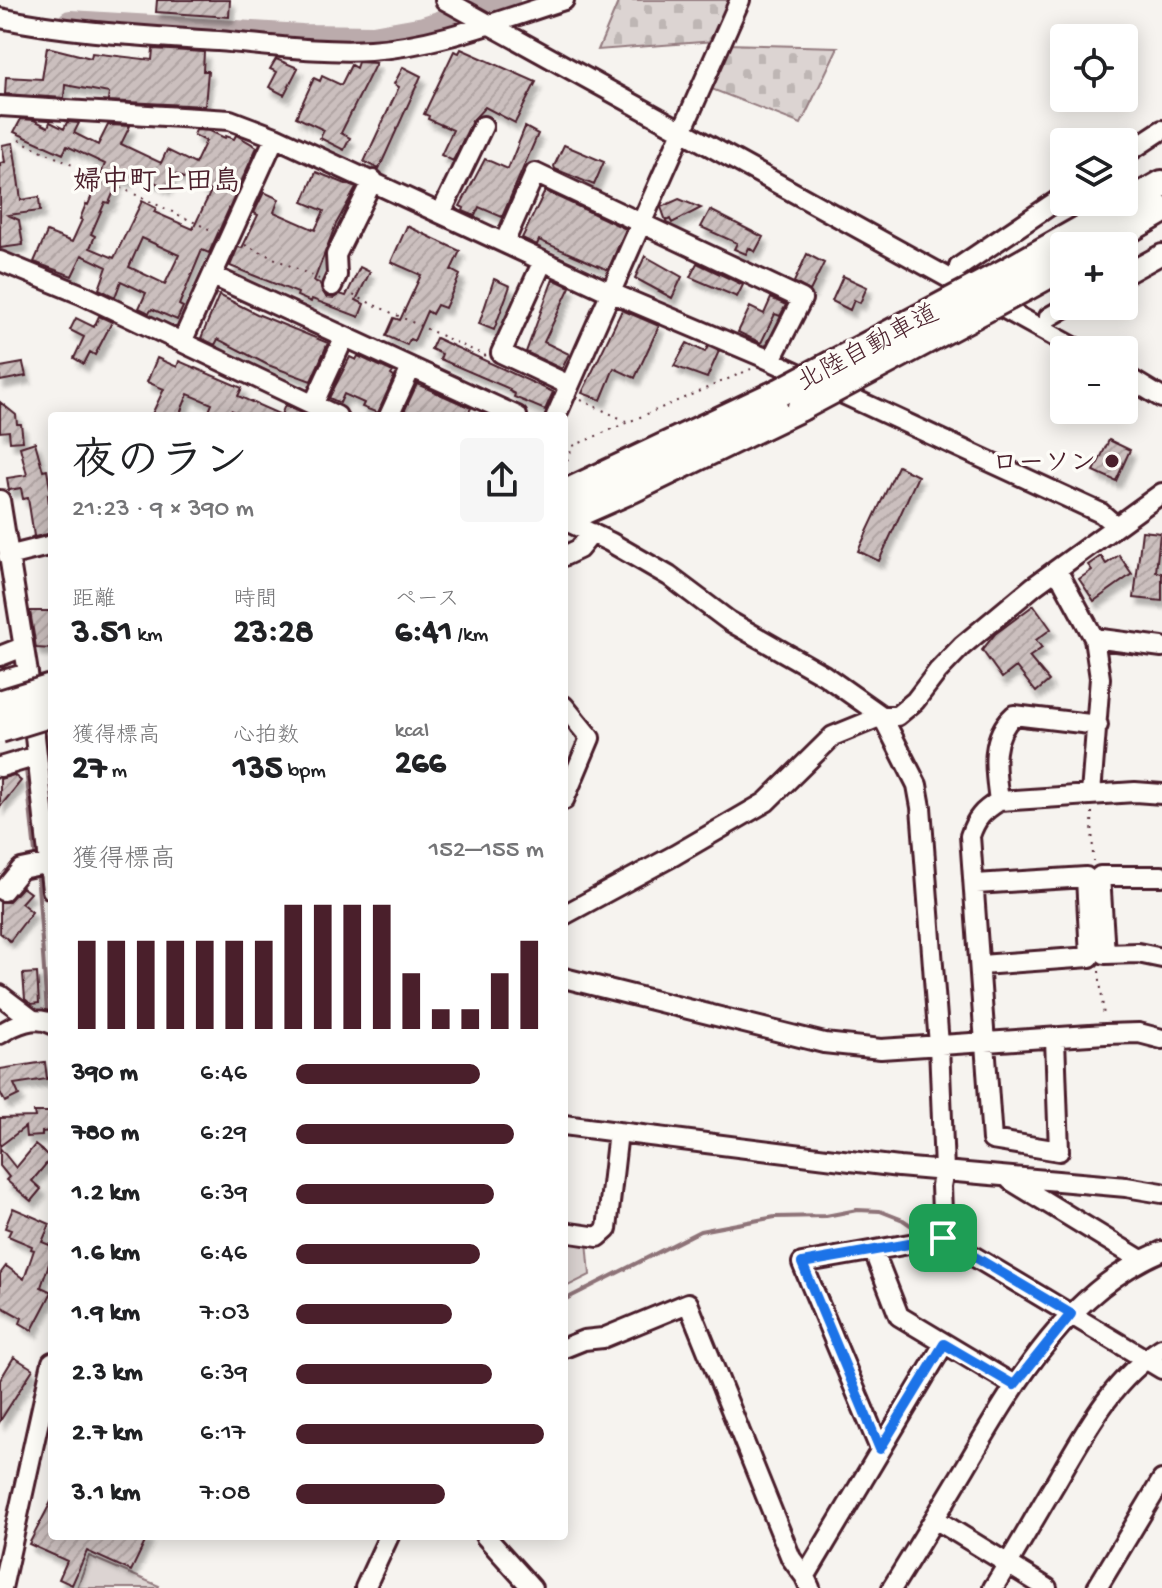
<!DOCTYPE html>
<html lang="ja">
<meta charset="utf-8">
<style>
body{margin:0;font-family:"Gochi Hand","Klee One",sans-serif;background:#f6f6f6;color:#202124;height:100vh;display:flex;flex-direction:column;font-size:30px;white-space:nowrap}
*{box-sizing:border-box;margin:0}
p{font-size:26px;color:#757577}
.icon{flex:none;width:44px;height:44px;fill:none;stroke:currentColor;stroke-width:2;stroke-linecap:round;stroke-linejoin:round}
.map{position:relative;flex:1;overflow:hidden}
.panel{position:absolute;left:48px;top:412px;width:520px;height:1128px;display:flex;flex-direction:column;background:#fff;border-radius:8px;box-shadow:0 4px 20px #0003}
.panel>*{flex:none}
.controls{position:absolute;left:1050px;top:24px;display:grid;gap:16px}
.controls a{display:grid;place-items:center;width:88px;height:88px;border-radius:8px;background:#fff;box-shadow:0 4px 20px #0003;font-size:40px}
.pin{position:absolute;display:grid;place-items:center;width:68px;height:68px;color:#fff;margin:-34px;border-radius:16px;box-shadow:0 4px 12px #0006}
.round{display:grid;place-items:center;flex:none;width:84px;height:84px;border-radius:8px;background:#f6f6f6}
.headline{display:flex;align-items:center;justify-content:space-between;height:136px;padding:0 24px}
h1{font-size:44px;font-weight:700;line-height:60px}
.stats{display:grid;grid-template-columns:repeat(3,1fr);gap:12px;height:136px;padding:8px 24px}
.stats div{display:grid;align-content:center}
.stats b{font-size:34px;font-weight:700}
.stats small{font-size:22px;font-weight:400}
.stats p{font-size:22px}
.chart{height:224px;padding:16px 24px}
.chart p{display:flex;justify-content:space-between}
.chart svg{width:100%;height:144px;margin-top:8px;stroke:#4a1f2b;stroke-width:6}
ul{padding:0 24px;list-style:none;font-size:26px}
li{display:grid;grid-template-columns:128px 96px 1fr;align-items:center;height:60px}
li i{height:20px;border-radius:10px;background:#4a1f2b}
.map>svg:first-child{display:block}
</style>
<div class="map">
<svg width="1162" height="1588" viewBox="0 0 1162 1588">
<defs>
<pattern id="cemetery-stones" width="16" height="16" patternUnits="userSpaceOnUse" patternTransform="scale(2)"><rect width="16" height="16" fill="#dcd4d2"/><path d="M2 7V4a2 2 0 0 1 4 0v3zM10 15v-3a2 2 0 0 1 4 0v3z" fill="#beb6b4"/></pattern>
<pattern id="building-hatch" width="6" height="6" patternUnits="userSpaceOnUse" patternTransform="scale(2)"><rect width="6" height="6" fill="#cbbfbe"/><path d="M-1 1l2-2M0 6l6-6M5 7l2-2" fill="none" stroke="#b0a4a3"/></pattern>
<filter id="shadow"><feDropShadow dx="4.5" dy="7" stdDeviation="2" flood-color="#0004"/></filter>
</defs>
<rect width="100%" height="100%" fill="#f6f3ef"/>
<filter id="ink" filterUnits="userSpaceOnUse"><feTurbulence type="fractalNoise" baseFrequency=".0125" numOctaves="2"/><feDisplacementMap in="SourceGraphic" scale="16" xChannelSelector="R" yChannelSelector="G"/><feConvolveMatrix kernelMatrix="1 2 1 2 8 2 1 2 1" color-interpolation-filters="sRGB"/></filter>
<g filter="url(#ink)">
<path fill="url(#cemetery-stones)" stroke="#937a7e" stroke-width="2" d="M619 0H731L715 41 598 50Z
M726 44 838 47 801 124 709 88Z"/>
<path fill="#dcd4d2" stroke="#937a7e" stroke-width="2" d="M564 1238 587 1241 590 1275 564 1288Z
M89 1556 159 1586 158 1588H77Z"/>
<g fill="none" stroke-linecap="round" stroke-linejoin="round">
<path stroke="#8e7378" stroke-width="4" d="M26 769 36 862
M37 870 47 1012
M1000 1283 1061 1320
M564 1300 700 1231 775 1217 826 1216 857 1210 880 1211 903 1220 925 1235
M1068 1324 1109 1348"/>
<path stroke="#bbabac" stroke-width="24" d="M70 22 302 36 373 37 424 28 508 0"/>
</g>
<path fill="url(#building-hatch)" stroke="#4a1f2b" stroke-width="2" fill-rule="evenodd" filter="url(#shadow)" d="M157 0H230L229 17 156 12Z
M47 47 91 58 92 53 152 60 153 49 204 52 203 71H208L205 106 108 101 109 93 65 85 64 98 5 94 6 77 42 79Z
M461 49 536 82 515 123 485 107 472 121 453 161 441 155 453 130 428 119 429 116 424 114 454 51 459 53Z
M276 59 298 68 284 95 269 87 277 72 270 69Z
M358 62 376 63 341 133 350 138 344 150 320 138 324 130 296 117 314 78 320 81 322 76 341 85 351 65 356 68Z
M403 67 421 76 379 169 364 162 399 87 394 84Z
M21 119 34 120 48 127 50 122 64 129 67 122 79 123 74 133 98 145 108 125 130 126 121 144 161 163 167 150 195 164 206 141 194 135 196 130 210 131 225 138 226 136 234 139 236 135 257 147 209 253 202 250 179 305 183 307 177 320 152 309 149 313 139 308 146 293 121 281 115 297 99 289 107 267 82 255 72 276 34 262 47 232 72 242 82 220 80 219 86 204 88 205 105 164 67 146 63 154 14 132ZM133 171 166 188 173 173 211 191 193 229 154 212 156 208 142 201 114 258 90 248 95 236 91 234 105 202 109 203 120 177 127 181ZM142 238 179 255 165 284 129 267Z
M525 127 538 134 502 217 479 207 475 216 463 211 464 208 460 206 485 159 508 169Z
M13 143 21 200 39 197 40 211 8 215 19 220 23 245 0 248V163L5 162 2 145Z
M564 145 604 162 594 185 555 169 554 166Z
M316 172 356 188 336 224 314 281 319 283 326 297 334 298 340 294 346 296 360 267 370 272 356 300 364 304 359 317 312 299 311 302 297 296 298 293 230 266 238 247 242 248 258 215 254 213 264 192 279 199 274 212 315 230 324 211 303 202Z
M545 191 626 229 608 270 539 240 537 245 522 238Z
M679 199 701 208 672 223 670 219 666 221 661 207Z
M710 210 763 237 755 252 749 248 746 254 734 249 737 243 701 227Z
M407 226 460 251 451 270 460 275 445 308 437 305 432 314 427 311 414 341 410 339 407 345 386 336 394 318 400 320 421 275 391 262Z
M807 254 824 263 810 291 794 282Z
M645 256 682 277 672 298 635 278Z
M697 263 743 285 737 297 690 277Z
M843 276 867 287 860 303 854 300 850 310 832 301Z
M494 279 510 286 494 330 479 324Z
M553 279 570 287 544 342 569 354 562 369 526 352Z
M219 295 257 314 328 343 311 381 268 365 218 339 215 345 201 338Z
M771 298 786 305 780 316 775 314 761 343 738 332 750 307 764 314Z
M622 310 659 326 635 378 614 368 601 400 582 393Z
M99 316 112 322 95 355 90 352 84 364 74 358 84 337 70 330 76 318 94 327Z
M436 338 553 392 545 410 514 397 515 394 509 391 510 389 440 359 442 354 431 349Z
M687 343 705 352 708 346 719 351 707 378 674 366Z
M358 356 393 372 391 375 394 377 378 413 362 407 364 403 344 394 340 403 329 398 350 357 356 360Z
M157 358 177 367 179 361 242 388 238 396 281 415 285 405 308 416H245L231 410 229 416H207L212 404 188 394 179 416H151L164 389 147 382Z
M23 363 26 376 0 381V367Z
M417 384 471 408 467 416H402Z
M0 402 16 415 17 424H21L23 441 10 442 9 431 0 432Z
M1109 440 1130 450 1116 481 1094 471Z
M35 442 43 471 47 470 51 494 48 495 52 533 30 538 34 536 28 498 23 499 21 488 9 490 7 478 27 475 20 447Z
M898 466 918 476 879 561 858 551Z
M1142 531 1160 533 1156 572 1162 573V601L1134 598Z
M1119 555 1132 574 1094 601 1079 579 1092 570 1088 565 1101 556 1106 564Z
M1034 605 1051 629 1036 640 1042 648 1029 657 1049 681 1036 692 1016 667 1002 678 982 650 995 634Z
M30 611H52V649L36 648Z
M14 775 21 781 0 807V779Z
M22 887 30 893 21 903 32 912 10 941 0 933V902H8Z
M37 973 39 1003 31 1004 25 999 23 974Z
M45 1062 47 1079 14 1084 19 1095 5 1102 0 1092V1069Z
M34 1112H50L51 1131 42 1132V1136L26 1137 25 1127 0 1146V1118L35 1117Z
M35 1145 51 1158 32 1181 41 1189 31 1201 6 1180 9 1177 0 1166V1148L16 1168Z
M13 1208 50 1224 42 1242 52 1246V1255L41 1287 52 1292 32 1330 20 1323 22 1318 0 1306V1274L6 1266 24 1279 34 1250 31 1249 32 1246 8 1236 11 1230 5 1228Z
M14 1357 33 1369 0 1421V1380Z
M52 1500V1536H148L131 1571 87 1551 72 1585 59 1579 67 1561 29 1544Z"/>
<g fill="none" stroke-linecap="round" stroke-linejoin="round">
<defs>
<path id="minor" d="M445 0 1079 350
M0 18C72 33 145 36 218 41 267 45 320 53 370 50 436 46 501 20 564 0
M0 106 230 120 275 137 612 293 761 356 1101 513 1116 526
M1124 155 1162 130
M441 213 483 126
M504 243 535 173 802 299 771 360
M0 261 83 295 337 416
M543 261 501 353 569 385
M959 267 1064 196
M1124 275 1162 254
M213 276 517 416
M332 286 337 275 336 255 373 180
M1049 317 1068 306
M182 342 275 137
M1124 375 1162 398
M313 405 344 338
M389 416 411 368
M556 416 740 0
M0 500 28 673 52 890
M564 520 610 542 669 576 729 621 824 675 882 716 917 785 921 807 939 1045 944 1170 941 1186 943 1238
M8 556 52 545
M564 556 579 549 592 533
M1054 573 1062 579 1094 638 1100 678 1091 794
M1094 638 1162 647
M0 656 23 647
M0 681 28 673
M564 706 590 738 564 800
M0 767 37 756
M999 801C995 770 989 738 1014 715L1098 725
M1162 876H1100L1105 954 1138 953 1162 958
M976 884 1086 877 1090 957 981 965
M3 891 21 869 50 863
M564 915 675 855 766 802 833 736 882 716H897L915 701 938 671 962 646 1034 586 1162 493
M564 978 824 1043 881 1049 1105 1034 1139 1033 1162 1039
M0 995 33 1020
M0 1034C15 1024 36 1015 52 1024
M1055 1039 1059 1151 992 1140 970 836C976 818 983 811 999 801L1135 792 1162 794
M564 1125 618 1132
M1010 1180 1141 1260
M564 1232 598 1237 607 1229 618 1132 899 1167 1126 1187 1162 1193
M874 1252 899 1316 1014 1385
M564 1348 584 1340 603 1338 688 1303 791 1558 805 1577 810 1588
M880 1449 802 1263 943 1238 1162 1369
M935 1519 1047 1588
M485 1536 532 1588
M805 1577 944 1344
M2 1588 52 1362
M365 1588 389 1536
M892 1588C917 1548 941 1508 965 1468 1015 1383 1067 1291 1162 1251
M993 1588C1015 1553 1035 1517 1056 1482 1085 1432 1112 1379 1162 1348
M1097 1588 1162 1480"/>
<path id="highway" d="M1100 246 1162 210
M1008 271 1162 184
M1026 287 1064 266
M564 494 780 392
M564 519 632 489 801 407"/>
</defs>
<use href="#minor" stroke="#4a1f2b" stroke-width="24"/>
<use href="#highway" stroke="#4a1f2b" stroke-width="32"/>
<path stroke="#4a1f2b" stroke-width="2" stroke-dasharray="2 6" stroke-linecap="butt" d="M19 140 213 231
M245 245 319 279
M346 292 486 356
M581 400 626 421
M564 468 573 446 751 369
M1092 812 1093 861
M1099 971 1104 1017"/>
<use href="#minor" stroke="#fdfcf7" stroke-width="18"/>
<use href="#highway" stroke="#fdfcf7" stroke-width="26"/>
<defs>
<path id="highway-bridge" d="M780 392 1008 271
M801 407 1026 287
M0 704 52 688
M0 729 52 713"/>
</defs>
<use href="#highway-bridge" stroke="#4a1f2b" stroke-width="32" stroke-linecap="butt"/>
<use href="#highway-bridge" stroke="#fdfcf7" stroke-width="26"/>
</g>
</g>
<g fill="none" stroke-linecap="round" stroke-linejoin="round" filter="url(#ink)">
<defs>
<path id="route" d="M943 1238 1071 1314 1014 1385 944 1344 880 1449 802 1263Z"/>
</defs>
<use href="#route" stroke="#fff" stroke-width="16"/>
<use href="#route" stroke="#1a73e8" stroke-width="10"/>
</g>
<circle fill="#4a1f2b" stroke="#fdfcf7" stroke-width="3" cx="1112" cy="461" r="8"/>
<g text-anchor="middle" stroke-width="7" stroke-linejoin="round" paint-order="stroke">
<g font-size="26" fill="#4a1f2b" stroke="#fdfcf7">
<text transform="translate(867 346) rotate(-28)" y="9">北陸自動車道</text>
</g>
<g font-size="26" font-weight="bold" fill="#4a1f2b" stroke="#fdfcf7" text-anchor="end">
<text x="1096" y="470">ローソン</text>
</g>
<g font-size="28" font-weight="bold" fill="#4a1f2b" stroke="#fdfcf7">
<text x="157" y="189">婦中町上田島</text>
</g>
</g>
</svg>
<div class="controls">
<a><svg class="icon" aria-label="locate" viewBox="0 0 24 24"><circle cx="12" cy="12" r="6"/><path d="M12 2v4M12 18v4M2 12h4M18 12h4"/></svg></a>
<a><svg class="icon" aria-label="layers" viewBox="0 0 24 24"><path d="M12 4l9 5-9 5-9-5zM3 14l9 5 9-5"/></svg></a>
<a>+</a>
<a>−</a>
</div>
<div class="pin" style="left:943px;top:1238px;background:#1e9e55"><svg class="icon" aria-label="arrive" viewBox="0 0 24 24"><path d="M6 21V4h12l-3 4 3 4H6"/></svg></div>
<section class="panel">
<div class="headline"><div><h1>夜のラン</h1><p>21:23 · 9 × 390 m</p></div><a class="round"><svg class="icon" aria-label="share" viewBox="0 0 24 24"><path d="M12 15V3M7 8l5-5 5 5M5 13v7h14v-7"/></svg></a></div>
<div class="stats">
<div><p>距離</p><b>3.51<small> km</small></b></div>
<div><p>時間</p><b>23:28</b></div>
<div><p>ペース</p><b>6:41<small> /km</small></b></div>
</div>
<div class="stats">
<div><p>獲得標高</p><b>27<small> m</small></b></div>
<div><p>心拍数</p><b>135<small> bpm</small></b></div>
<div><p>kcal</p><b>266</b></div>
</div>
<div class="chart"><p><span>獲得標高</span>152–155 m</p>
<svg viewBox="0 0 160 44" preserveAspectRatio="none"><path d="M5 44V17M15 44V17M25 44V17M35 44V17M45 44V17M55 44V17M65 44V17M75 44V6M85 44V6M95 44V6M105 44V6M115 44V27M125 44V38M135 44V38M145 44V27M155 44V17"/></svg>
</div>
<ul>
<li><b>390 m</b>6:46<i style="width:74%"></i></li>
<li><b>780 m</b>6:29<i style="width:88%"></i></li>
<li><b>1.2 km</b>6:39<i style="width:80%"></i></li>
<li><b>1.6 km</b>6:46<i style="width:74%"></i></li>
<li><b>1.9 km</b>7:03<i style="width:63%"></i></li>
<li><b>2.3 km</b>6:39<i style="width:79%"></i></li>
<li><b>2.7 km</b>6:17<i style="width:100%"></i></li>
<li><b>3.1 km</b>7:08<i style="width:60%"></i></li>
</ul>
</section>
</div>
